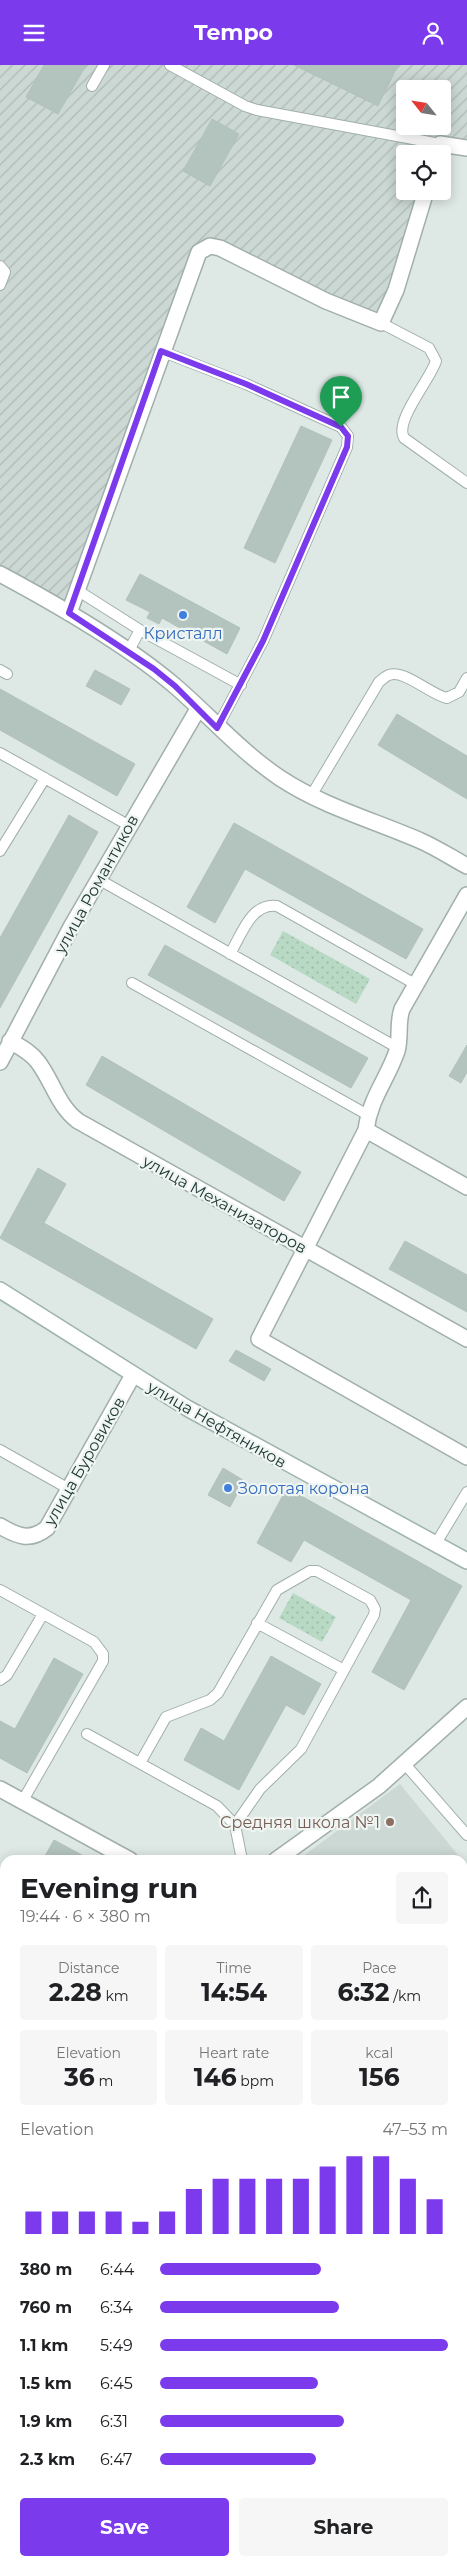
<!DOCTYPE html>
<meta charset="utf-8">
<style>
body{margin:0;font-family:Montserrat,sans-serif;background:#f6f6f6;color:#202124;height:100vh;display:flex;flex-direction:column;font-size:19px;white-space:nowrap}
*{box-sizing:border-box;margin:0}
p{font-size:16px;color:#757577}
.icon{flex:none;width:28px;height:28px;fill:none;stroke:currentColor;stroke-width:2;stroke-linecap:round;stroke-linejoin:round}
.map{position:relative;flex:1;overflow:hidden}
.panel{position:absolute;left:0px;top:1790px;width:468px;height:711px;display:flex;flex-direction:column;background:#fff;border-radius:15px 15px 0 0;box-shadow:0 2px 12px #0003}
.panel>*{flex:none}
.needle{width:32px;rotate:300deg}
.controls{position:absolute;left:396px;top:15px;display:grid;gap:10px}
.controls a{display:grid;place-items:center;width:55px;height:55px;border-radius:5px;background:#fff;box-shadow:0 2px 12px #0003;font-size:25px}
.pin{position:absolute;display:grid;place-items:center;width:42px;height:42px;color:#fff;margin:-51px -21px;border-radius:50% 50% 50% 0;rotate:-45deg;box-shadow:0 0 5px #0007}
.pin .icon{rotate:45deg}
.round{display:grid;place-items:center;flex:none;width:52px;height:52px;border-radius:5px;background:#f6f6f6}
.headline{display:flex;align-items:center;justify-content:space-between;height:85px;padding:0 20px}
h1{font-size:28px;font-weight:700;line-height:38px}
.metrics{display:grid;grid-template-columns:repeat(3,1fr);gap:8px;height:85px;padding:5px 20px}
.metrics div{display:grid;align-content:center;border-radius:5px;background:#f6f6f6;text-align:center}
.metrics b{font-size:25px;font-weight:700}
.metrics small{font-size:14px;font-weight:400}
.metrics p{font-size:14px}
.chart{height:140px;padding:10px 20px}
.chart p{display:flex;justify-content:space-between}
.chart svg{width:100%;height:90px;margin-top:5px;stroke:#7c3aed;stroke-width:6}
.action{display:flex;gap:10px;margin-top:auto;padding:10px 20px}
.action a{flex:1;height:58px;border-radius:5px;background:#7c3aed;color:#fff;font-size:20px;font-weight:700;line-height:58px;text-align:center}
.action a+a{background:#f6f6f6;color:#202124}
ul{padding:0 20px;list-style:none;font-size:16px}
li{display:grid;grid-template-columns:80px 60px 1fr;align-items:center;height:38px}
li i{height:12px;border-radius:6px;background:#7c3aed}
header{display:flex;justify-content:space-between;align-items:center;height:65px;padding:0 20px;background:#7c3aed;color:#fff;font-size:22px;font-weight:700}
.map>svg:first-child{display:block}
</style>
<header><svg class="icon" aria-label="menu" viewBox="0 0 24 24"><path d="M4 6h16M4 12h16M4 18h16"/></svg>Tempo<svg class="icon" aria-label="person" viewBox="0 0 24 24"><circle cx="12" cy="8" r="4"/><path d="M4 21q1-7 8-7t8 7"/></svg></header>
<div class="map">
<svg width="467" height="2501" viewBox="0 0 467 2501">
<defs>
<pattern id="industrial-furrows" width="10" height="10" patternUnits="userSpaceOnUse" patternTransform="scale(1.25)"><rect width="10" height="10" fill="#ccd8d4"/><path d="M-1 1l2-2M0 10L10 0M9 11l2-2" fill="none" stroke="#afbab6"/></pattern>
<pattern id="park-dots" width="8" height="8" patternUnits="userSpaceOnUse" patternTransform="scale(1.25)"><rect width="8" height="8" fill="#b8d9c4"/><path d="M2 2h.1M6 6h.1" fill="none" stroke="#9ebba9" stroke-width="1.8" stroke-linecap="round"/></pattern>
</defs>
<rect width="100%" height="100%" fill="#dee8e5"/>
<path fill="#ccd8d4" d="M400 1719 462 1795H298Z
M462 1796 467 1801V2122L463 2125Z"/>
<path fill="url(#industrial-furrows)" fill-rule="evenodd" d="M0 0H467V83L437 89H405V126H426L381 258 220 183 199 187 69 548 0 509ZM405 24H442V61H405Z"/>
<path fill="url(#park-dots)" d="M283 866 370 914 356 939 270 890Z
M293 1528 336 1552 322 1577 279 1553Z"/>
<path fill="#b3c3be" stroke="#b1c1bc" d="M44 0H86L58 49 26 32Z
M294 0H398L378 41Z
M212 54 239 69 210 121 183 106Z
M301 361 332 375 275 498 244 483Z
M140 509 240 563 227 589 162 553 159 559 147 553 150 547 126 535Z
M95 605 130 624 121 640 86 621Z
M0 624 135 699 117 731 0 665Z
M397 649 467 691V734L378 680Z
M69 750 98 767 0 943V873Z
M234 758 423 864 406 894 245 804 215 858 187 842Z
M165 880 368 993 351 1023 148 910Z
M467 980V1007L461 1018 449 1011Z
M102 991 301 1107 284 1136 86 1020Z
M38 1103 66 1119 44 1158 213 1254 196 1284 0 1173Z
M405 1176 467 1210V1247L389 1204Z
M236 1285 271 1304 264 1316 229 1296Z
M223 1403 248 1418 241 1430 237 1429 230 1442 208 1430Z
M287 1423 462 1521 404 1625 372 1607 411 1535 304 1475 291 1497 257 1478Z
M271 1591 321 1619 304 1650 286 1640 239 1725 184 1695 201 1663 224 1676Z
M54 1593 83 1609 27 1708 0 1693V1656L15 1664Z
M54 1775 91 1795H53L45 1791Z"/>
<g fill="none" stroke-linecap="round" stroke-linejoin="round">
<defs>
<path id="lane" d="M170 0 245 41 257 45 440 79
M92 21 104 0
M0 201 5 207 0 220
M381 258 429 283 436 296C430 315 394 356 404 373L467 418
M161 286 246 319 341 362 348 371 347 382 263 576 217 663
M77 525 140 565 241 620
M128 587 140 565
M0 605 7 609
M0 688 128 760
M311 731 379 617C382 615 385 611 389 610 404 604 431 630 447 633L459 627 467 613
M0 786 45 713
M98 814 398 983
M230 889C241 871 251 837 277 841L415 919
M132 918 368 1050
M0 1385 69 1424
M435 1480 467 1427
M0 1525 94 1577 103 1589V1596L22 1737
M257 1558 344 1605
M0 1615 7 1610 43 1549
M87 1669 217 1741 235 1760 242 1795
M140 1698 166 1652 210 1635 218 1628 277 1525 310 1506H317L370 1535 375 1544 374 1550 301 1684 260 1724 235 1760
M404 1698 467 1770
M0 1987 5 1990
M0 2056 5 2058
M462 2166 467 2158
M462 2256 467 2259
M0 2290 5 2293
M462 2393 467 2385
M462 2452 467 2455
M224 2496 238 2501
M90 2501 93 2496
M327 2501V2496"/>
<path id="street" d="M437 89 440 79 467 83
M0 509C56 539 127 580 175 621 211 652 240 686 280 713 324 742 373 755 421 776 437 783 452 793 467 801
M69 548 199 187 210 181 220 183 326 236 381 258 396 225 426 126
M467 830 402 944C397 958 401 972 397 986 387 1015 370 1033 366 1065L259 1274 467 1392
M10 976C20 982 31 987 38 997 53 1017 58 1041 78 1056L467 1274
M0 997 71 862 198 644
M366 1065 467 1122
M0 1461C17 1471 30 1477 47 1463L133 1310
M0 1724 130 1795
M276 1795 379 1721 467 1642"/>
<path id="secondary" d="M0 1225 187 1343 467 1496
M0 2473 5 2475
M42 2496 51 2501"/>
</defs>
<use href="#lane" stroke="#a1afac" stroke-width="12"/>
<use href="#street" stroke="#a1afac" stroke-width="18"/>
<use href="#secondary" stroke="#9eb3ae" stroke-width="18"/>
<use href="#lane" stroke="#fff" stroke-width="10"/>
<use href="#street" stroke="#fff" stroke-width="15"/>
<use href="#secondary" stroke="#fff" stroke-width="15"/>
</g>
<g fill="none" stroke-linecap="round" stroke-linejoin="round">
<defs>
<path id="route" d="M161 286 246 319 341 362 348 371 347 382 263 576 217 663 175 621 154 604 69 548Z"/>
</defs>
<use href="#route" stroke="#fff" stroke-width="10"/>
<use href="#route" stroke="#7c3aed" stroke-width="6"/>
</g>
<g fill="#3f7fe0" stroke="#eef5f2" stroke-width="2">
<circle cx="183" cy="550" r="5"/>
<circle cx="228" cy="1423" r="5"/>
</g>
<circle fill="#8d6e63" stroke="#eef5f2" stroke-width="2" cx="390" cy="1757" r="5"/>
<g text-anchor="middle" stroke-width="4.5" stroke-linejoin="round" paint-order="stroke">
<g font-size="16" fill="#366cbe" stroke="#eef5f2">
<text x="183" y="574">Кристалл</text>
<text x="238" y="1429" text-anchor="start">Золотая корона</text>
</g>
<g font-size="16" fill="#203733" stroke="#eef5f2">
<text transform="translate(96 819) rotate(-61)" y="6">улица Романтиков</text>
<text transform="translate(225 1139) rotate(29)" y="6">улица Механизаторов</text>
<text transform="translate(217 1359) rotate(30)" y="6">улица Нефтяников</text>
<text transform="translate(84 1396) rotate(-60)" y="6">улица Буровиков</text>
</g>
<g font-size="16" fill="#785e54" stroke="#eef5f2" text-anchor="end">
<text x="380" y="1763">Средняя школа №1</text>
</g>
</g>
</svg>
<div class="controls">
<a><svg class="needle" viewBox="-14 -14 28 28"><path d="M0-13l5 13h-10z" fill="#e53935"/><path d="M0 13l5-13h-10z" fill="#757577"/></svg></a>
<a><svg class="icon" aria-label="locate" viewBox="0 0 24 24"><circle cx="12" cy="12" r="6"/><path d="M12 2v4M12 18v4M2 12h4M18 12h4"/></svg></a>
</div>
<div class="pin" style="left:341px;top:362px;background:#1e9e55"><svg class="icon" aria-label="arrive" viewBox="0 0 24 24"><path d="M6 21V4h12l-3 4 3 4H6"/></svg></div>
<section class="panel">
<div class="headline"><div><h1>Evening run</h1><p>19:44 · 6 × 380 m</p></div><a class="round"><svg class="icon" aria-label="share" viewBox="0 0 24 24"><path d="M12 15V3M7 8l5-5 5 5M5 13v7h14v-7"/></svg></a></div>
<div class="metrics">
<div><p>Distance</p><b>2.28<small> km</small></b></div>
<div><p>Time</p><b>14:54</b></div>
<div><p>Pace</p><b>6:32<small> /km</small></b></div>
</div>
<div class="metrics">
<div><p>Elevation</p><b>36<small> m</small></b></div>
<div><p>Heart rate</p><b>146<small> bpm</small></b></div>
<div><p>kcal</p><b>156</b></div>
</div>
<div class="chart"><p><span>Elevation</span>47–53 m</p>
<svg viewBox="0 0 160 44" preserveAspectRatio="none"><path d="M5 44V33M15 44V33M25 44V33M35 44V33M45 44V38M55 44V33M65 44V22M75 44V17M85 44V17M95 44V17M105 44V17M115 44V11M125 44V6M135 44V6M145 44V17M155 44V27"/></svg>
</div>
<ul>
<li><b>380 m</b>6:44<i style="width:56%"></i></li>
<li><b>760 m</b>6:34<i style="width:62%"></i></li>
<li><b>1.1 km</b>5:49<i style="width:100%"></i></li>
<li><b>1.5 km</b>6:45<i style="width:55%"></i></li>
<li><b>1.9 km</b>6:31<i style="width:64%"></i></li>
<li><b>2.3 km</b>6:47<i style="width:54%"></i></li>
</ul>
<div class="action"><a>Save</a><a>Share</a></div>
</section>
</div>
